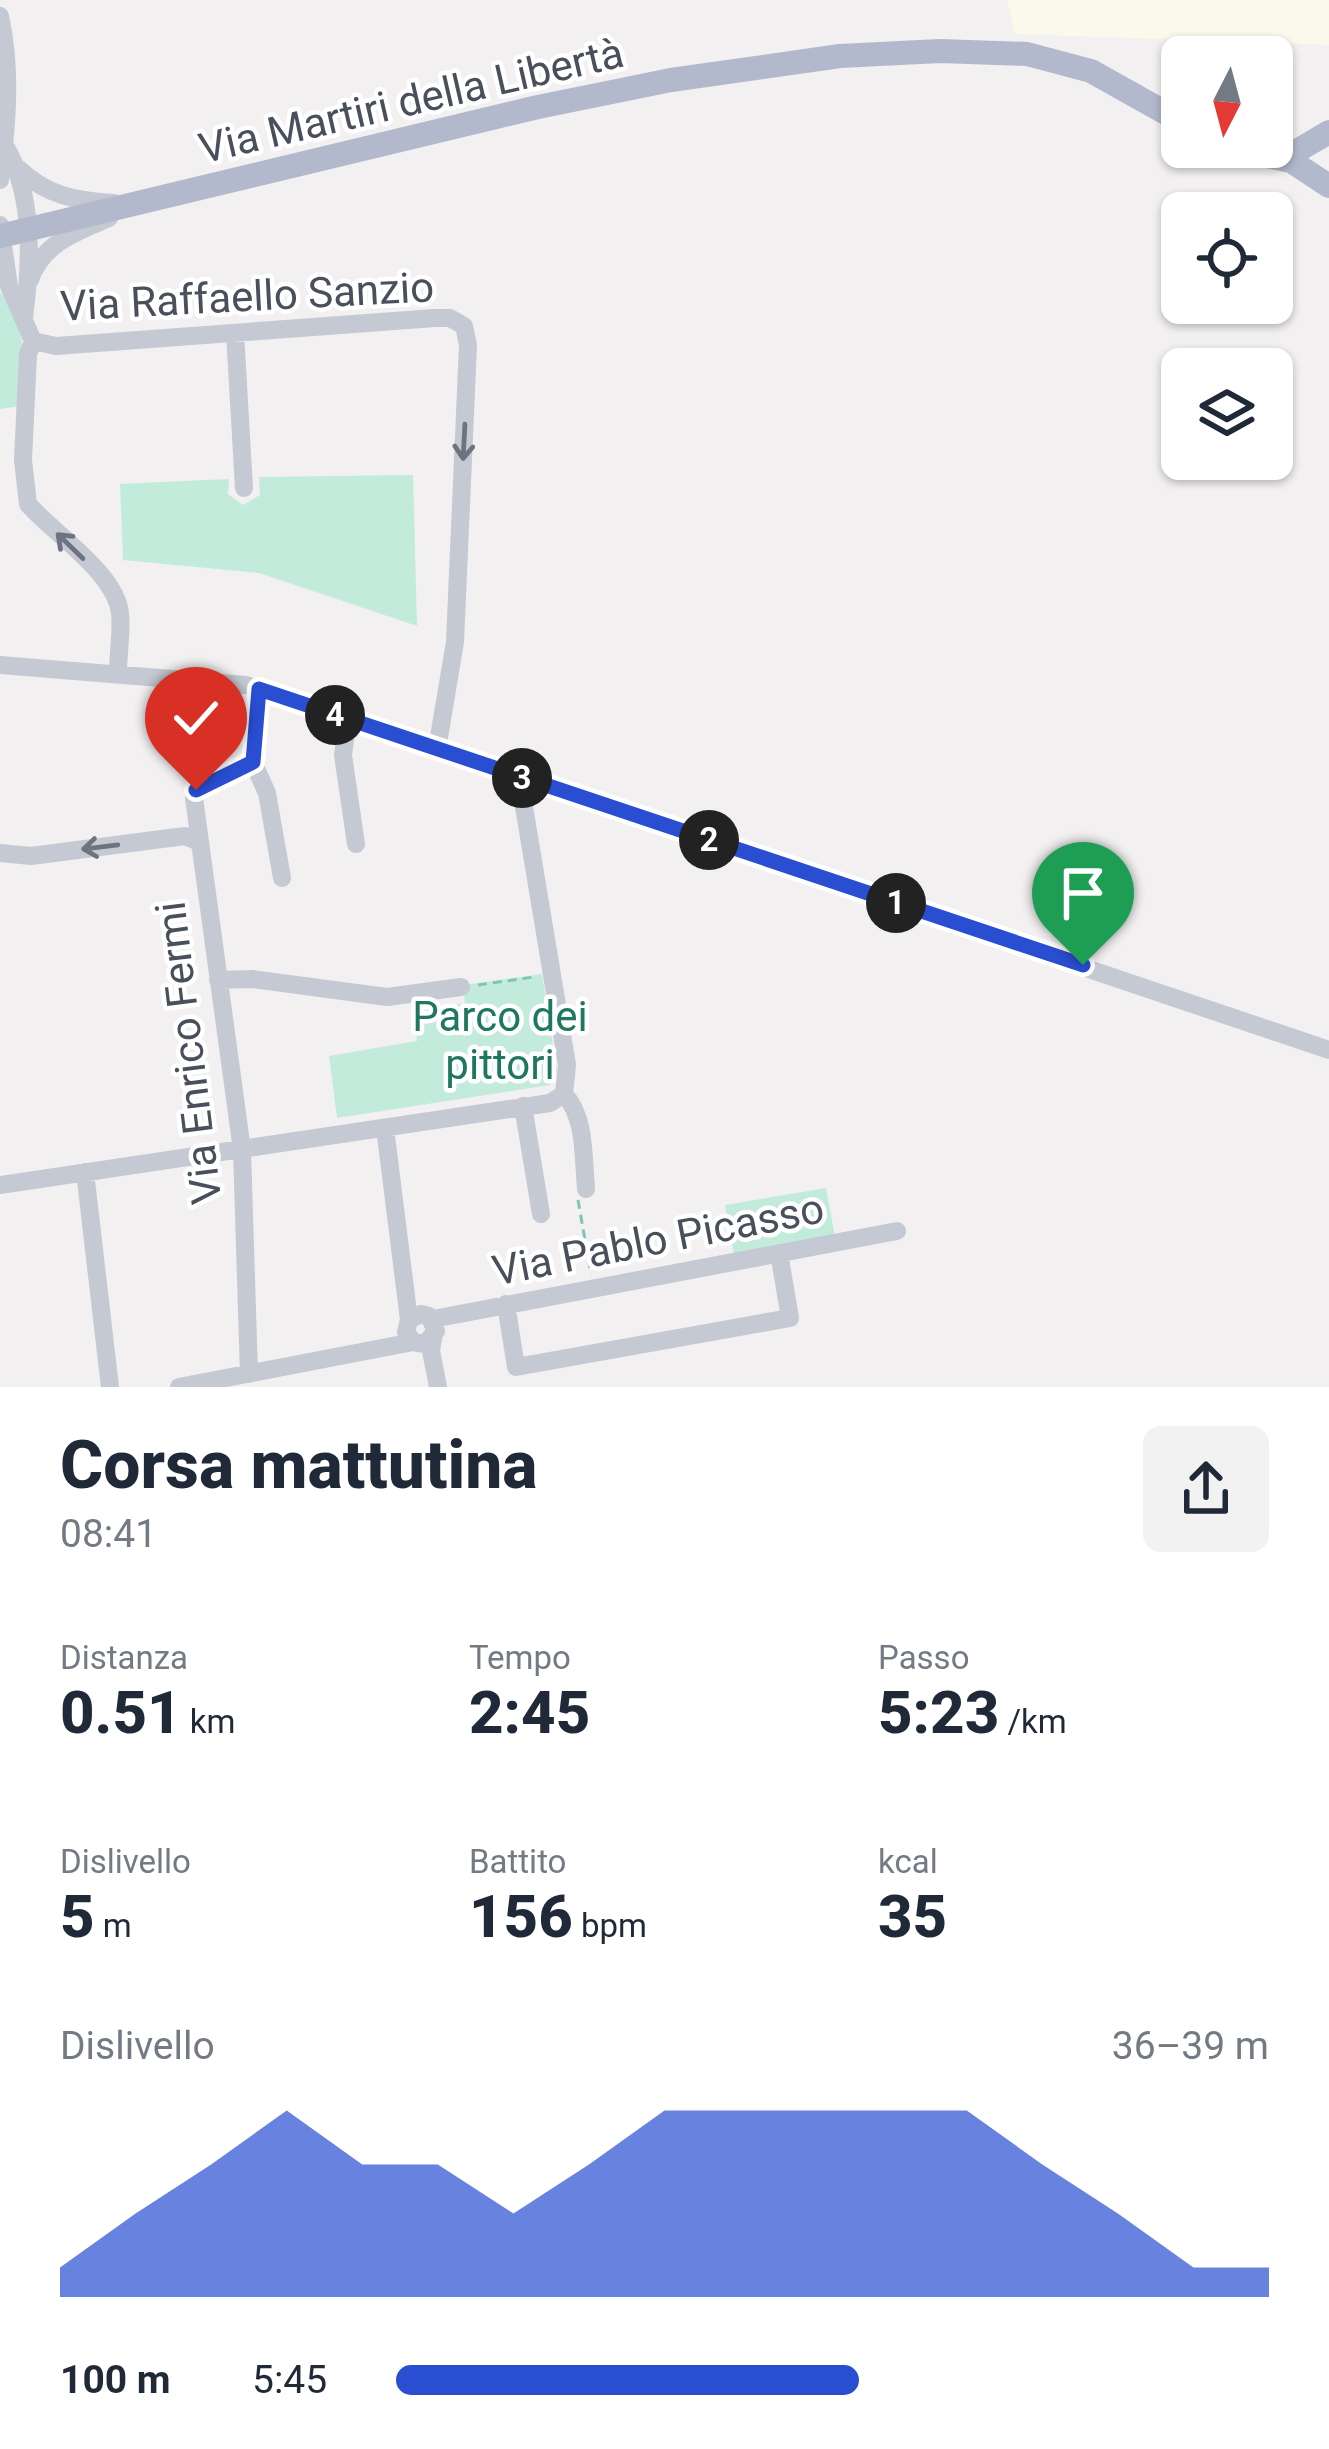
<!DOCTYPE html>
<html lang="it">
<meta charset="utf-8">
<style>
body{margin:0;font-family:Roboto,sans-serif;background:#f2f2f3;color:#1f2937;height:100vh;display:flex;flex-direction:column;font-size:45px;white-space:nowrap}
*{box-sizing:border-box;margin:0}
p{font-size:39px;color:#747a83}
.icon{flex:none;width:66px;height:66px;fill:none;stroke:currentColor;stroke-width:2;stroke-linecap:round;stroke-linejoin:round}
.map{position:relative;height:1387px;overflow:hidden}
.details{display:flex;flex-direction:column;background:#fff;flex:1}
.details>*{flex:none}
.needle{width:78px;rotate:186deg}
.controls{position:absolute;left:1161px;top:36px;display:grid;gap:24px}
.controls a{display:grid;place-items:center;width:132px;height:132px;border-radius:18px;background:#fff;box-shadow:0 3px 9px #0004;font-size:60px}
.pin{position:absolute;display:grid;place-items:center;width:102px;height:102px;color:#fff;margin:-123px -51px;border-radius:50% 50% 50% 0;rotate:-45deg;box-shadow:0 0 12px #0007}
.pin .icon{rotate:45deg}
.km{position:absolute;width:60px;height:60px;margin:-30px;border-radius:50%;background:#222;color:#fff;font-size:33px;line-height:60px;text-align:center}
.round{display:grid;place-items:center;flex:none;width:126px;height:126px;border-radius:18px;background:#f2f2f3}
.headline{display:flex;align-items:center;justify-content:space-between;height:204px;padding:0 60px}
h1{font-size:66px;font-weight:800;line-height:90px}
.metrics{display:grid;grid-template-columns:repeat(3,1fr);gap:18px;height:204px;padding:12px 60px}
.metrics div{display:grid;align-content:center}
.metrics b{font-size:60px;font-weight:800}
.metrics small{font-size:33px;font-weight:400}
.metrics p{font-size:33px}
.chart{height:336px;padding:24px 60px}
.chart p{display:flex;justify-content:space-between}
.chart svg{width:100%;height:216px;margin-top:12px;fill:#294ed2;opacity:.7}
ul{padding:0 60px;list-style:none;font-size:39px}
li{display:grid;grid-template-columns:192px 144px 1fr;align-items:center;height:90px}
li i{height:30px;border-radius:15px;background:#294ed2}
.map>svg:first-child{display:block}
</style>
<div class="map">
<svg width="1329" height="1387" viewBox="0 0 1329 1387">
<rect width="100%" height="100%" fill="#f2f0f0"/>
<path fill="#fbf9eb" d="M1007 0H1329V45L1015 34Z"/>
<path fill="#c2ebdb" d="M0 292C30 324 22 366 21 406L0 409Z
M413 475 417 626 259 573 123 560 120 484 229 479 228 494 243 505 260 495 259 477Z
M542 974 557 1071 550 1085 337 1118 329 1056 417 1041 414 1013 465 1003 463 985Z
M826 1188 835 1237 734 1255 725 1205Z"/>
<g fill="none" stroke-linecap="round" stroke-linejoin="round">
<path stroke="#7dc6b2" stroke-width="3" stroke-dasharray="9 6" stroke-linecap="butt" d="M478 985 534 977
M578 1200 591 1274"/>
<path stroke="#c4c9d3" stroke-width="18" d="M0 16C12 71 7 125 0 180
M7 149C34 198 31 263 24 318
M19 169C47 196 77 201 114 203
M0 225 9 286 33 341 28 354 23 460 28 504C53 533 117 574 120 614 122 633 118 653 118 672
M30 280C42 243 77 232 109 218
M235 333 244 488
M33 341 56 346 435 318H450L464 326 468 345 455 642 437 749
M0 665 246 685 1329 1050
M348 719 343 755 356 844
M253 762 267 793 282 878
M526 780 524 807 567 1065 564 1094
M0 853 31 856 185 836 199 842
M218 980 252 979 387 997 461 987
M564 1094C586 1117 583 1158 586 1189
M523 1106 541 1214
M385 1128 409 1320
M85 1172 110 1387
M0 1185 550 1103 564 1094
M506 1304 516 1367 790 1318 779 1253
M433 1319 897 1231
M433 1339 431 1351 438 1387
M249 1374 242 1150 194 798 201 786 253 762 259 689
M179 1387 413 1342 425 1344 436 1331 429 1316 421 1314 409 1320 406 1332 413 1342"/>
<path stroke="#b2b9cc" stroke-width="24" d="M1227 147 1291 161 1329 186
M1271 155 1295 152 1329 132
M0 236 538 107 671 80 840 56 940 51 1027 54 1091 71 1182 122"/>
</g>
<defs><path id="oneway-shaft" d="M-6 0H5M1.5-3L5.5 0L1.5 3" fill="none" stroke-width="1.6" stroke-linecap="round" stroke-linejoin="round" transform="scale(3)"/></defs>
<g stroke="#6e747f">
<use href="#oneway-shaft" transform="translate(464 442) rotate(93)"/>
<use href="#oneway-shaft" transform="translate(70 546) rotate(-136)"/>
<use href="#oneway-shaft" transform="translate(100 847) rotate(173)"/>
</g>
<g fill="none" stroke-linecap="round" stroke-linejoin="round">
<defs>
<path id="route" d="M196 790 253 762 259 689 1083 965"/>
</defs>
<use href="#route" stroke="#fff" stroke-width="24"/>
<use href="#route" stroke="#294ed2" stroke-width="15"/>
</g>
<g text-anchor="middle" stroke-width="9" stroke-linejoin="round" paint-order="stroke">
<g font-size="42" fill="#494f5b" stroke="#fff">
<text transform="translate(411 100) rotate(-13)" y="15">Via Martiri della Libertà</text>
<text transform="translate(247 296) rotate(-3)" y="15">Via Raffaello Sanzio</text>
<text transform="translate(188 1053) rotate(-97)" y="15">Via Enrico Fermi</text>
<text transform="translate(658 1239) rotate(-11)" y="15">Via Pablo Picasso</text>
</g>
<g font-size="42" fill="#20775f" stroke="#fff">
<text x="500" y="1031">Parco dei<tspan x="500" dy="48">pittori</tspan></text>
</g>
</g>
</svg>
<div class="controls">
<a><svg class="needle" viewBox="-14 -14 28 28"><path d="M0-13l5 13h-10z" fill="#e53935"/><path d="M0 13l5-13h-10z" fill="#747a83"/></svg></a>
<a><svg class="icon" aria-label="locate" viewBox="0 0 24 24"><circle cx="12" cy="12" r="6"/><path d="M12 2v4M12 18v4M2 12h4M18 12h4"/></svg></a>
<a><svg class="icon" aria-label="layers" viewBox="0 0 24 24"><path d="M12 4l9 5-9 5-9-5zM3 14l9 5 9-5"/></svg></a>
</div>
<div class="pin" style="left:1083px;top:965px;background:#1e9e55"><svg class="icon" aria-label="arrive" viewBox="0 0 24 24"><path d="M6 21V4h12l-3 4 3 4H6"/></svg></div>
<div class="pin" style="left:196px;top:790px;background:#d93025"><svg class="icon" aria-label="check" viewBox="0 0 24 24"><path d="M5 12l5 5 9-10"/></svg></div>
<b class="km" style="left:896px;top:903px">1</b>
<b class="km" style="left:709px;top:840px">2</b>
<b class="km" style="left:522px;top:778px">3</b>
<b class="km" style="left:335px;top:715px">4</b>
</div>
<section class="details">
<div class="headline"><div><h1>Corsa mattutina</h1><p>08:41</p></div><a class="round"><svg class="icon" aria-label="share" viewBox="0 0 24 24"><path d="M12 15V3M7 8l5-5 5 5M5 13v7h14v-7"/></svg></a></div>
<div class="metrics">
<div><p>Distanza</p><b>0.51<small> km</small></b></div>
<div><p>Tempo</p><b>2:45</b></div>
<div><p>Passo</p><b>5:23<small> /km</small></b></div>
</div>
<div class="metrics">
<div><p>Dislivello</p><b>5<small> m</small></b></div>
<div><p>Battito</p><b>156<small> bpm</small></b></div>
<div><p>kcal</p><b>35</b></div>
</div>
<div class="chart"><p><span>Dislivello</span>36–39 m</p>
<svg viewBox="0 0 160 44" preserveAspectRatio="none"><path d="M0 44V38L10 27L20 17L30 6L40 17L50 17L60 27L70 17L80 6L90 6L100 6L110 6L120 6L130 17L140 27L150 38L160 38V44z"/></svg>
</div>
<ul>
<li><b>100 m</b>5:45<i style="width:53%"></i></li>
</ul>
</section>
